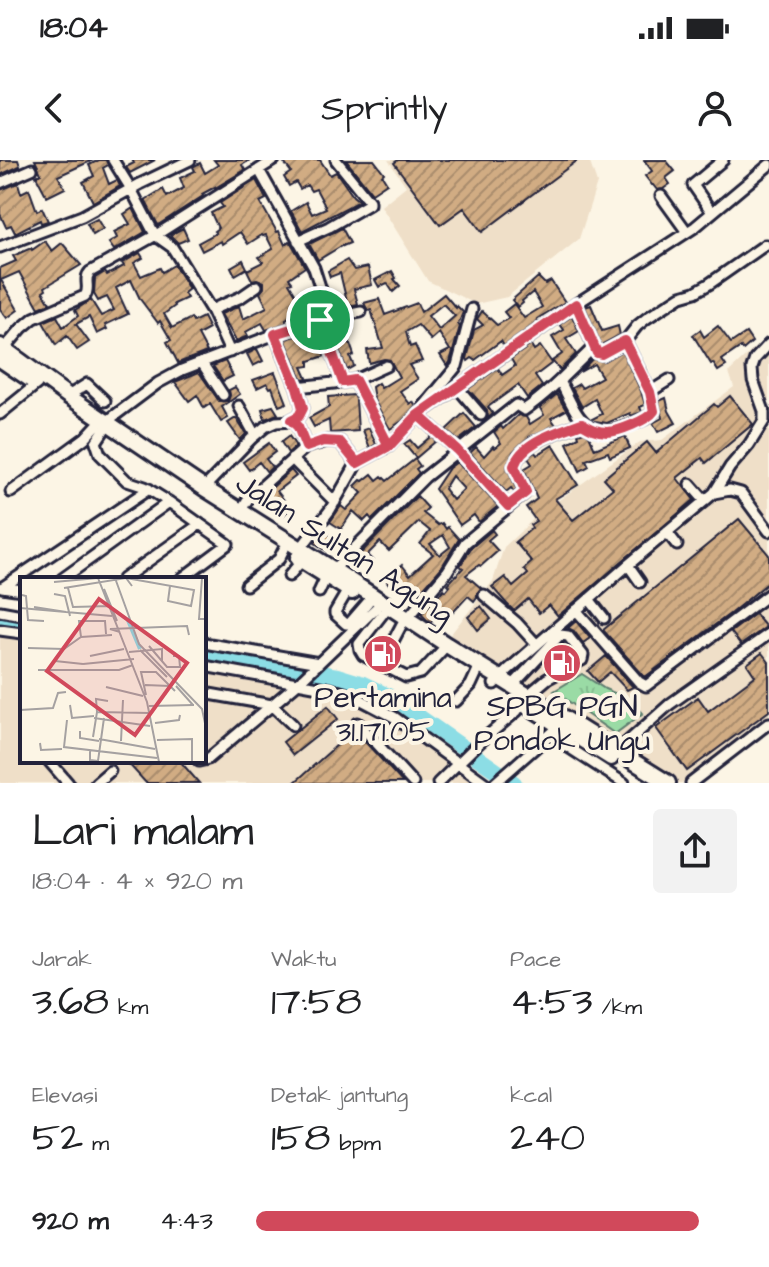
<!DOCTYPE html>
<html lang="id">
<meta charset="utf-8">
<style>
body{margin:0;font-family:"Architects Daughter",sans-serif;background:#f2f2f2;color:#202124;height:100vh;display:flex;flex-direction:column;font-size:30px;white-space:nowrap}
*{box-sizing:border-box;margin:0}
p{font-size:26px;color:#757577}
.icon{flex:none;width:44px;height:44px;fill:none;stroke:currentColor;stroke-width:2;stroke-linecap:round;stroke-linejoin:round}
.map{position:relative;height:623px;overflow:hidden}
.sheet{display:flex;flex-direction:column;background:#fff;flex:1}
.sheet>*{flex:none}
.pin{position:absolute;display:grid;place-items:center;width:68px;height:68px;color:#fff;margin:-34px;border:4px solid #fff;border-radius:50%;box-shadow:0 2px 8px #0007}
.round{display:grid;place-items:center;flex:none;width:84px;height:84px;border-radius:8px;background:#f2f2f2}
.head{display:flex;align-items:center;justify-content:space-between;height:136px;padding:0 32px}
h1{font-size:44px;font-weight:600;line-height:60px}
.figures{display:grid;grid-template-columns:repeat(3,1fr);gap:12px;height:136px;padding:8px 32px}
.figures div{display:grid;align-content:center}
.figures b{font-size:40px;font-weight:600}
.figures small{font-size:22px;font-weight:400}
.figures p{font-size:22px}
ul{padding:0 32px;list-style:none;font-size:26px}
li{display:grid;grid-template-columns:128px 96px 1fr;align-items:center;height:60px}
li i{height:20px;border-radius:10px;background:#d1495b}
.status{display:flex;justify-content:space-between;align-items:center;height:56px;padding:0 40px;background:#fff;direction:ltr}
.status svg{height:22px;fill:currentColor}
header{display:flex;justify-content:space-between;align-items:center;height:104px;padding:0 32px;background:#fff;font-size:36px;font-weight:600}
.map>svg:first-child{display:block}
</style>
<div class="status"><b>18:04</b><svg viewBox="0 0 49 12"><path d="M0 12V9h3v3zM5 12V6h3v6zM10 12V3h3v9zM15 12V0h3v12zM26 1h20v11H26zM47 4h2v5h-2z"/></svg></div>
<header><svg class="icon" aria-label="back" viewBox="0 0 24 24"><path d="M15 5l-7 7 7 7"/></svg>Sprintly<svg class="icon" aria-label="person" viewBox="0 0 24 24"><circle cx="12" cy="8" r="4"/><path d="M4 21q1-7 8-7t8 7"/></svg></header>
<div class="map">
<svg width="769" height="623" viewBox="0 0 769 623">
<defs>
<pattern id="park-tufts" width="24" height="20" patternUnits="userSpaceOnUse" patternTransform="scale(2)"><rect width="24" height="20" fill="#9adba5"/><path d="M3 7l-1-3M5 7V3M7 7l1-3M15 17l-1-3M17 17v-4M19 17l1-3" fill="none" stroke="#84bc8f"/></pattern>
<pattern id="building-hatch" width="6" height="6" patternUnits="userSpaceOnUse" patternTransform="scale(2)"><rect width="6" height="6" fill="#d1ac83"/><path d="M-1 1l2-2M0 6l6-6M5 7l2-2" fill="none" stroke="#a98c6c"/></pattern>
</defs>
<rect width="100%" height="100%" fill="#fcf5e5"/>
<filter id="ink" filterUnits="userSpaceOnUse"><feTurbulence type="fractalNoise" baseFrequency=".0125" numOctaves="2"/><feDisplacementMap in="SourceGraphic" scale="16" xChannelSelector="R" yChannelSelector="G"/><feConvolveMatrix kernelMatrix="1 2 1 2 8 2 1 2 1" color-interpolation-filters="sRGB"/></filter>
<g filter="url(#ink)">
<path fill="#efdfc8" d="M388 0H589L597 23 579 79 507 137 476 144 428 121 381 46 406 26Z
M769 175V562L691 623H669L450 475 493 421 504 387 538 355 640 282 662 280 734 227 729 212Z
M0 470 22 474V601H204V506L343 532 374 545 485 623H0Z"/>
<path fill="url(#park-tufts)" stroke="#5e7e70" stroke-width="2" d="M582 514 605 529 631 540 643 553 615 574 554 531Z"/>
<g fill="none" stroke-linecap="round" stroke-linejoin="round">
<path stroke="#8cdde5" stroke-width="16" d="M0 458 22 462
M204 493 337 516 363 524 392 538 514 623"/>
</g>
<path fill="url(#building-hatch)" stroke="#22223b" stroke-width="2" fill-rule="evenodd" d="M0 0H18L20 6 0 15Z
M35 0H93L58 16 65 28 47 37 36 16 41 14Z
M99 0H106L108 5 103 8 109 24 117 20 120 26 93 42 83 22 94 16 89 5Z
M132 0H155L130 13 126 7 134 3Z
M214 0H250L242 5 245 10 215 28V27L202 34 203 36 158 65 145 40 163 29 167 37 184 28 180 18 195 11 193 7 200 3 205 13 218 5Z
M282 0H320L330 15 336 12 353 36 359 41 302 71 291 51 306 42 312 54 326 48 316 29 311 31 307 25 300 29 296 22 289 26 284 17 291 12Z
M346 0H374L384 13 382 15 387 23 372 33Z
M398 0H578L482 72 464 48 440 65 394 3Z
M644 0H666L675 11 666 18 670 24 663 29 657 30 653 25H652L645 16 652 11Z
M256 20 266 39 260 42 277 72 279 71 285 85 290 81 305 107 289 118 292 122 289 123 301 143 291 149 294 154 286 159V163L266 170 262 163 246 172 248 176 236 181 221 154 239 146 243 159 267 147 260 133 264 128V122L257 119 252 120 247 110 263 102 259 97 273 89 266 75 263 76 262 75 248 84 240 72 222 84 221 81 202 91 198 83 216 73 214 71 218 68 211 53 223 47 220 43Z
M18 23 21 33 29 29 37 51 42 48 48 61 41 63 40 60 15 73 11 65 6 67 0 54V30Z
M133 48 145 72 114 90 109 83 117 78 114 72 130 64 124 54Z
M97 59 103 69 93 75 87 64Z
M183 68 188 79 178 83 170 75Z
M342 68 350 83 343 86V85L318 100 309 84Z
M45 81 52 91 62 83 81 105 45 127 46 129 43 131 50 143 39 148 19 112 1 120 18 150 7 158 0 149V108L16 101 13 96 31 88 32 90Z
M140 93 143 98 134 103 141 116 160 108 162 112 174 105 189 129 184 133 187 138 174 144 175 146 164 154 172 168 191 158 193 162 203 157 209 169 198 175 207 192 178 203 167 182 171 180 160 161 158 163 140 139 131 120 116 128 128 154 105 165 107 169 97 174 89 157 76 164 89 182 77 190 67 176 56 185 43 162 57 156 63 167 78 156 75 150 91 140 101 156 114 150 107 137 98 141 94 134 95 118 105 112 107 115 122 107 124 106 122 103Z
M243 100 247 108 235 115 231 107Z
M347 100 354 110 368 107 372 125 354 129 358 144 348 146 340 113 330 117 328 111Z
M392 111 396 118 394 119 400 126 393 132 387 123 379 127 375 120Z
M538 117 545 124 551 121 565 142 537 159 538 162 504 186 501 181 475 200 472 198 468 201 467 199 474 170 483 165 477 159 482 151 497 165 509 158 504 152 514 144 524 158 542 147 533 132 522 141 523 143 518 147 512 140Z
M444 134 456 148 457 146 463 152 458 165 460 166 450 202 447 206 440 195 450 190 439 173 431 180 418 165 406 172 410 187 415 185 422 201 409 205 418 219 400 231 410 244 413 242 416 247 402 261 390 269 374 240 372 227 378 223 381 228 399 217 390 200 384 199 369 203 367 190 383 188 371 150 368 151 364 143 379 139 385 155 417 143 421 152ZM443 144 455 156 439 170 428 156Z
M591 145 602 171 618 166 620 175 601 185 585 147Z
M572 156 579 171 566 179 576 194 560 210 552 201 562 194 552 177 564 170 560 164Z
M349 162 351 168 347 169 350 178H348L354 195 350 197 354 206 347 210 332 172 340 169 338 164Z
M718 166 731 183 746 173 752 182 743 190 741 187 722 200 726 206 718 211 713 203 711 204 693 175 700 170 704 177Z
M316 171 325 196 309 201V206L302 207 307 218 302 219 285 179Z
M531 185 534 190 540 186 552 203 535 216 542 226 527 238 518 225 488 247 493 254 488 258 487 250 468 229 498 208 502 215 515 206 511 199Z
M257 189 263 201 253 206 247 194Z
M622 191 641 231 645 245 640 247 642 252 631 256 630 253 607 263 595 261 592 259 602 254 595 239 582 247 572 228 579 224 582 228 602 217 594 204 580 212 592 199 604 201Z
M225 201 233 216 223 221 213 206Z
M199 212 219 241H228L230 235 229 230 235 227 240 234 222 247 228 258 221 262 210 244 204 248 197 235 189 241 175 222Z
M275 212 287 243 279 246 272 227 270 228 267 223 257 228 253 220Z
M557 234 566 250 551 258 556 265 529 277 513 292 507 307 517 330 514 332 511 328 506 332 470 293 476 287 484 296 493 286 495 288 501 283 494 272 501 266 503 269 518 255 526 257 530 264 544 255 540 248Z
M354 235 356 239 358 271 330 273 329 260 314 267 309 258 329 247 328 237Z
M730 236 753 264 706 303 702 298 677 318 694 340 558 456 549 445 539 453 528 439 514 451 507 444 492 427 505 417 513 427 528 414 524 409 532 402 515 382 532 368 530 365 536 361 526 347 537 339 524 309 532 304 528 298 530 295 535 292 537 295 553 285 578 325 555 339 573 360 613 328 604 318 647 282 656 293 714 244 717 247Z
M666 238 669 251 676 263 658 272 653 263 662 258 659 241Z
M273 246 278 254 265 259 262 249Z
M464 253 476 267 458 281 446 270Z
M236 258 246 274 240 280 228 263Z
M369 268 376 284 370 288 363 270Z
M584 272 589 275 595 289 625 276 630 288 610 297 608 292 586 300 589 306 580 311 567 283 579 277 578 274Z
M289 276 296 286 288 293 281 282Z
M431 276 436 281 416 298 404 284 410 280 417 288Z
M269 283 275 292 266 299 272 307 267 312 259 302 249 310 243 302Z
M415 299 420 306 416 309 419 313 372 360 369 356 364 361 353 351 341 369 330 362 341 346 346 350 362 333 355 326 361 320 363 321 372 314 377 320 382 316 387 321Z
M457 302 498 346 479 362 474 355 460 365 435 329 449 308ZM452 316 464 329 453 340 444 329Z
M291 310 296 316 277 331 291 349 282 356 265 334Z
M417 336 428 348 423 353 438 365 442 363 446 369 448 367 459 379 441 408 421 431 415 425 405 435 397 426 393 429 385 419 402 405 410 415 433 394 420 384 430 371 419 362 389 391 380 382 367 395 373 401 367 407 360 400 358 402 355 399ZM443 375 450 387 440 395 430 384Z
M739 359 769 395V422L731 453 645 517 644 516 603 470Z
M324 370 334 379 327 391 315 383Z
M492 370 495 374 488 380 498 391 481 406 479 405 466 415 481 428 477 433V437L474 441 468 436 445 461 438 454 431 462 427 460 421 454 444 429 446 431 450 426 448 424 463 408 460 406 471 388Z
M481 446 491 459 478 470 468 457Z
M755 454 766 467 741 485 731 472Z
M576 461 590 478 583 483 574 471 568 468Z
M373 478 383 484 378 494 367 487Z
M563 483 573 496 551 508 546 501Z
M762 493 769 502V551L687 611 656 568 698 537 708 551 755 516 747 504Z
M606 496 633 527 627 530 610 512 598 522 588 511Z
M328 546 338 559 293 595 283 582Z
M354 570 403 623H294Z
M126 601H180L199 623H146Z"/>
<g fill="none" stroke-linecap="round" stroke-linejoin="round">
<defs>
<path id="minor" d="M113 0 131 29 155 75 172 87 211 150
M259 10 314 108 330 158
M0 23 32 9
M661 36 687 72
M711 51 693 25 723 0
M298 81 329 67 369 44V41L336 0
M0 87 82 56 140 24 190 0
M576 144 594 187 597 193 601 194 625 181 637 166 647 158 681 136 695 132 709 124 765 85
M320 160 343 222 355 220 386 206
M275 174 297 227 303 248 299 256 291 260
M4 189 22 168 34 158 85 136C91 128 83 119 90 112L156 75 274 0
M230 192 211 150 241 137 257 126
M202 203 223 235
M355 220 389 286
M560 221C576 252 584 283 627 266 636 262 648 260 654 251L650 232 625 181
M297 227 343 222
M457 227 481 255
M650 232 669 220
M68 236 87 224 105 241
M239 246 255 275
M424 246 457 206 472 149
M0 254 37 224
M418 255 457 290 508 346
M106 262 158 223 182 210 278 173 320 160 361 152
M104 270 96 282 100 294 127 321 145 327 169 342 228 384 181 419
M292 299 335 342
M690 324 705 341
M204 328 252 278 265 267 276 262 293 261 298 267 306 287
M11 332 85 278 97 265
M714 333 730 330 741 333 769 371
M241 350 248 339 306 287 327 281 340 282 357 303
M667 372 677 385
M301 388 330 350 357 303 389 286 418 255 511 190 576 144 695 67 769 5
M628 405 640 422
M289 416 303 399
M62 419 169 342
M123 419 200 364
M246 425 279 399 284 389
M2 427 22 430
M3 427 149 329
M348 430 335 452V454L346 464H349L368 442
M319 432 326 417 425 317 516 245 524 250C550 232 571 209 594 187
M484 435 517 463 537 485
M589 439 604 458
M576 450 639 522 646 526 769 434
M0 451 22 455
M384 452 359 484 360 490 363 495 406 517 421 513 447 485
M407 459 447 412 465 383 525 333V328L514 306C523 280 559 272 582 263
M0 470 22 473
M204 483 319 503
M381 504 402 464
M204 506 330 529 354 536 394 557 485 623
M494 524 508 510 628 405 714 333 730 307 749 285 764 261V251L753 220 752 208 755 199 769 184
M204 533 272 545 293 565
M456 541 471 525 477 512
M358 563 413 623
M574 576 565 585 624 623
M616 592 670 544 769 474
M49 601 68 623
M199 601 208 599 298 523 376 448
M96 623 110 611
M438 623 480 582 517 551 528 535 547 519 582 500 583 495 568 476 560 475 512 526
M495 623 562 564
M691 623 769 563"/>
<path id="highway" d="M0 186 68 236 204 328 334 410 447 485 668 623
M0 199 31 220
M298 398 352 432
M520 541 611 598"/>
</defs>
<use href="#minor" stroke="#22223b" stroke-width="15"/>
<use href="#highway" stroke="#22223b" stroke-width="20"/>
<use href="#minor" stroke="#fcf5e5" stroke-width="9"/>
<use href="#highway" stroke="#fcf5e5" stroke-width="14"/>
</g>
</g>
<g fill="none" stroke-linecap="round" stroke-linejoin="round" filter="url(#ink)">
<defs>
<path id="route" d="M320 160 275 174 297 227 303 248 299 256 291 260 298 267 306 287 323 281 340 282 357 303 389 286 391 284 418 255 457 290 508 346 526 332 514 306C523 280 559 272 582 263 590 268 597 272 607 272 618 272 648 260 654 251L650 232 625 181 601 194 597 193 576 144 418 255 389 286 355 220 343 222 320 160"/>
</defs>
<use href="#route" stroke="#fff" stroke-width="16"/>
<use href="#route" stroke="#d1495b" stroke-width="10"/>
</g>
<defs>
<symbol id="fuel-disc" viewBox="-11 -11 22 22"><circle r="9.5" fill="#d1495b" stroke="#fcf5e5"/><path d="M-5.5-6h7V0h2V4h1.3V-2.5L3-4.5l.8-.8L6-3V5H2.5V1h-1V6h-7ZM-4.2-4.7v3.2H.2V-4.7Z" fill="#fff"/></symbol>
</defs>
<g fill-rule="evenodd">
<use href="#fuel-disc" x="361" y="472" width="44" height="44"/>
<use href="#fuel-disc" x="540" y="481" width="44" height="44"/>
</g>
<g text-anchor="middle" stroke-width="8" stroke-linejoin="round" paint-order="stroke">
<g font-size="30" fill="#22223b" stroke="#fcf5e5">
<text transform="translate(345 388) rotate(33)" y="10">Jalan Sultan Agung</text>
</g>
<g font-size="30" fill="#22223b" stroke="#fcf5e5">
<text x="383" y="547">Pertamina<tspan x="383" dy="34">31.171.05</tspan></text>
<text x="562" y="556">SPBG PGN<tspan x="562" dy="34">Pondok Ungu</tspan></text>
</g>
</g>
<g transform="translate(20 417)">
<rect width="186" height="186" fill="#fcf5e5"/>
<path fill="none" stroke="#8cdde5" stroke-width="4" d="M107 41 120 72"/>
<path fill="none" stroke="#a5a1a1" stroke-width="2" d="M78 1 127 125 139 185M95 1 119 67 182 132 186 151M106 1 174 13 171 29 148 24 150 9M182 1 179 42H186M34 5 78 1M44 11 106 1 112 9M48 11 53 30 90 29M84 12 97 44M34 17 45 19 50 39M2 18 6 19 8 43 24 44M14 30 46 35M0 31 92 39M100 55 90 52 167 49 169 58M61 60 59 44H85L86 57M129 69 147 90H160L159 79H153M8 71 44 72 61 60 92 58M120 73 147 100M109 75 142 72V84M70 79 104 72M35 84 63 87M63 87 114 82M18 93H99L113 88M125 108 150 109M156 109 173 128M86 110 123 119M126 118 121 95H136L155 114M50 128 52 141 74 139M129 129 174 128M0 133 33 131 38 116 46 115M77 135 76 122 88 124M74 141 130 149M47 143 44 170 137 181M135 146 159 143 160 138M60 154V161L79 164M73 160 77 135 130 136M79 162 135 172M137 163 172 162V185M101 164 103 123M20 166 21 173 42 172M70 173V183L78 184 84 141"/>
<path fill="#d1495b" fill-opacity="0.15" stroke="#d1495b" stroke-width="4" d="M79 22 167 86 115 158 27 94Z"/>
<rect width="186" height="186" fill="none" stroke="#22223b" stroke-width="4"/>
</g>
</svg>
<div class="pin" style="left:320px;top:160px;background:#1e9e55"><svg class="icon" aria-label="arrive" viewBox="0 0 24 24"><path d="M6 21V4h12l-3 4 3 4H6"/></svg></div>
</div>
<section class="sheet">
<div class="head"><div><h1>Lari malam</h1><p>18:04 · 4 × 920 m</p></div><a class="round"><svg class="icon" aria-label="share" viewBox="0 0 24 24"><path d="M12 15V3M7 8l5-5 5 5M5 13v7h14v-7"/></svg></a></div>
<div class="figures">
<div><p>Jarak</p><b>3.68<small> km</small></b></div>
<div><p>Waktu</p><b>17:58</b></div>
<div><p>Pace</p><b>4:53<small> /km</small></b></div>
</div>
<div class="figures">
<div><p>Elevasi</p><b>52<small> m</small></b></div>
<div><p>Detak jantung</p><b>158<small> bpm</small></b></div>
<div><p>kcal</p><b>240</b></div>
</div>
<ul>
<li><b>920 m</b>4:43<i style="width:92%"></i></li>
</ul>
</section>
